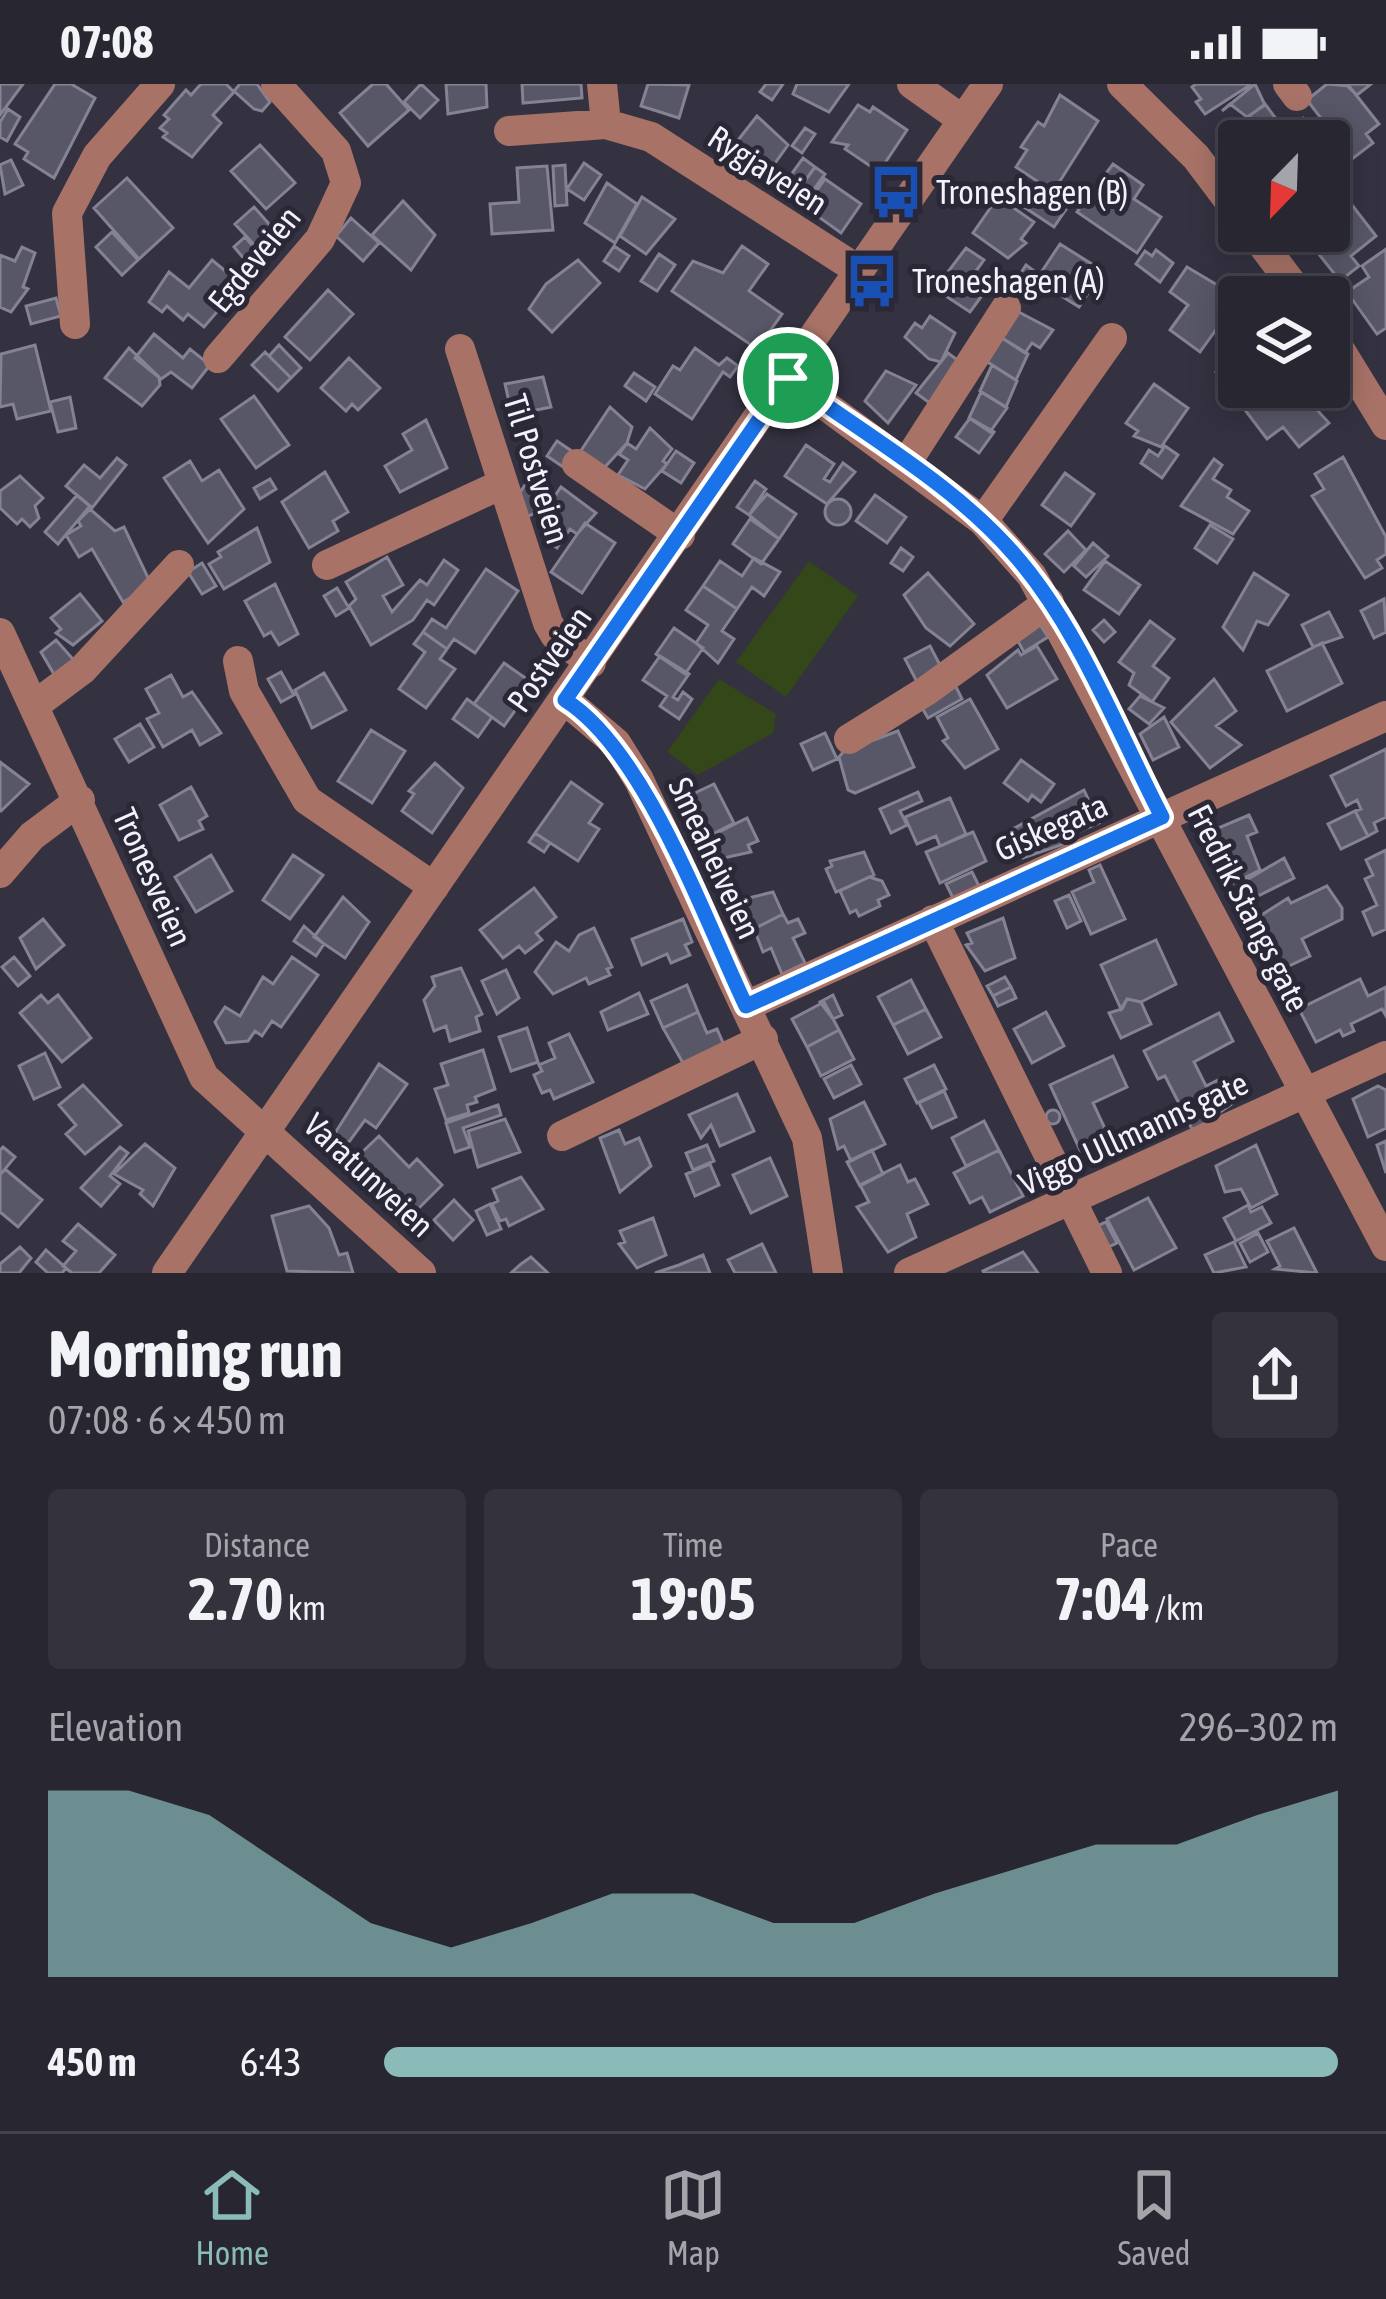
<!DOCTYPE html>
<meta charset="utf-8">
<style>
body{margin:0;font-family:"Asap Condensed",sans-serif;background:#33323d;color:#f1f3f6;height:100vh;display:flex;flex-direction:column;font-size:45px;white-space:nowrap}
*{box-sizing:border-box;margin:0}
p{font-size:39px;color:#a4a5ab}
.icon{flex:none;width:66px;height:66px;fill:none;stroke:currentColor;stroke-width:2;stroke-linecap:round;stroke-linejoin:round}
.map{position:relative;height:1189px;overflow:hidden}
.side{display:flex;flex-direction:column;background:#272631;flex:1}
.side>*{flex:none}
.needle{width:78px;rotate:203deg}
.buttons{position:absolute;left:1218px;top:36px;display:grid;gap:24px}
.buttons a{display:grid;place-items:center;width:132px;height:132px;border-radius:12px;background:#272631;box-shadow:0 6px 30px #0003,0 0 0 3px #43434d;font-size:60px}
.pin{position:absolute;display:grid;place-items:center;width:102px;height:102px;color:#fff;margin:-51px;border:6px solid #fff;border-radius:50%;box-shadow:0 3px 12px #0007}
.round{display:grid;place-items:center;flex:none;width:126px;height:126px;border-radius:12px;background:#33323d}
.summary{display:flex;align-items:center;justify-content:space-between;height:204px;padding:0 48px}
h1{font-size:66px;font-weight:700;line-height:90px}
.stats{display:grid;grid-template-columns:repeat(3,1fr);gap:18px;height:204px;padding:12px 48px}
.stats div{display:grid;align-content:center;border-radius:12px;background:#33323d;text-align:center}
.stats b{font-size:60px;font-weight:700}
.stats small{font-size:33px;font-weight:400}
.stats p{font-size:33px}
.chart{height:336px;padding:24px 48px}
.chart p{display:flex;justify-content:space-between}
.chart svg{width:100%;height:216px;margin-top:12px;fill:#8bbbb9;opacity:.7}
ul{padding:0 48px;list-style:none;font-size:39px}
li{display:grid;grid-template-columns:192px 144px 1fr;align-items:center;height:90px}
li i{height:30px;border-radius:15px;background:#8bbbb9}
.status{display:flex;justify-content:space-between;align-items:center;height:84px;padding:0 60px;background:#272631;direction:ltr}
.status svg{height:33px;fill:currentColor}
.dock{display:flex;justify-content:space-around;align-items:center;height:168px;border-top:3px solid #43434d;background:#272631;font-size:33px;color:#a4a5ab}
.dock a{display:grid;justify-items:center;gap:6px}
.dock .on{color:#8bbbb9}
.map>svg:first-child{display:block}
</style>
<div class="status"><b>07:08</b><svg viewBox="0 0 49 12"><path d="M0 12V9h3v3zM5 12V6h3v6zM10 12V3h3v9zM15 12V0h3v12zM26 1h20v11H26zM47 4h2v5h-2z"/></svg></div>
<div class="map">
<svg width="1386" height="1189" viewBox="0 0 1386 1189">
<rect width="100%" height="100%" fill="#343241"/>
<path fill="#334719" d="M809 477 858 512 786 613 736 578Z
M719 595 776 630 773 649 698 691 667 668Z"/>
<path fill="#585767" stroke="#848293" stroke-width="3" d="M0 0H23L0 31Z
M55 0H71L95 14 54 94 24 75 28 68 15 60Z
M201 0H226L234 8 213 31 221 39 192 73 163 53 167 49 160 44 169 35 164 31 186 6 191 11Z
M240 0H257L270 18 262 27 254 25 234 7Z
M373 0H386L409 26 368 62 340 29Z
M421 0 438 16 420 34 404 18Z
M446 0H486L487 23 448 30Z
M522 0H581L582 14 523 19Z
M648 0 689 1 679 34 641 22Z
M766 0H783L772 16 760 8Z
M797 0H849L829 28 793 10Z
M1196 0H1249L1250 1 1205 30 1196 18 1201 15 1192 3Z
M1255 0 1265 21 1247 33 1230 20 1222 27Z
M1327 0 1349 2 1379 40 1366 50 1373 59 1352 75 1307 16Z
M1345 0H1371L1357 11Z
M1060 11 1098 37 1053 108 1016 83 1027 66 1021 63 1038 38 1044 42Z
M1265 20 1286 48 1273 57H1239V74L1227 49Z
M858 21 870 28 873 23 907 46 879 88 845 65 848 61 832 58Z
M8 25 20 33 7 57 0 53V38Z
M757 32 788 61 763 96 727 70Z
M1303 34 1312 44 1295 57H1273Z
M805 44 815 50 802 69 792 62Z
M260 61 295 99 266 125 231 87Z
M803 74 815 83 797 108 785 99Z
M11 76 23 101 5 110 0 81Z
M584 79 601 91 584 116 567 105Z
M1113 80 1143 101 1134 115 1161 133 1137 169 1077 128Z
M565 81 567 121 555 122 553 82Z
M547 82 553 146 492 150 490 120 519 118 517 84Z
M815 83 825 90 807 115 797 108Z
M127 94 173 144 139 175 94 124Z
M825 95 861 120 841 149 805 123Z
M607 99 637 120 615 159 585 139Z
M1039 101 1069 121 1054 143 1024 123Z
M1332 102 1342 115 1329 124V104Z
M642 113 675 135 646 170 620 152Z
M998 113 1034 138 1021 155 1026 159 1008 174 973 149Z
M403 117 435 151 411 186 372 151Z
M1352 121 1376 152 1351 172 1359 182 1340 197 1307 155 1329 147V138Z
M254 123 277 149 259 166 235 140Z
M351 134 379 159 363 177 336 152Z
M112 148 138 176 122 191 96 163Z
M245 153 263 174 252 184 234 163Z
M1060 160 1103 187 1079 223 1063 213 1068 205 1042 187Z
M614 162 629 172 619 187 604 177Z
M742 162 768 180 749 207 782 230 757 265 672 207 693 177 723 189Z
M22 163 35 169 23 203 28 205 11 228 0 223V171L15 177Z
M966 164 984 176 976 187 992 198 970 228 935 205Z
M1386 165V244L1377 250 1347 208 1369 193 1362 182Z
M1156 166 1173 179 1160 198 1136 180 1145 167 1152 172Z
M659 170 675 181 657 207 641 197Z
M212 176 241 200 204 243 188 230 183 236 167 222 162 228 149 218 169 188 189 204Z
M578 176 600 199 552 248 529 225 546 200Z
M1026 181 1049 198 1040 211 1017 195Z
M1187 183 1239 214 1200 268 1170 246 1188 221 1170 208Z
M328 206 353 230 310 276 285 253Z
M56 214 61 232 31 240 26 222Z
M1013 225 1053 246 1040 264 1032 259 1025 269 996 250Z
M930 232 955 249 941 278 929 275 905 253 915 239 922 244Z
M154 250 183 274 190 265 210 281 192 304 171 288 161 295 135 274Z
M1002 254 1028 270 1016 296 986 277Z
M35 261 51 327 17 335 13 320 0 323 1 270Z
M279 261 301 284 291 294 269 272Z
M129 264 159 293 160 301 142 322 105 294Z
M695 264 719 281 727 274 738 282 730 293 723 288 692 335 655 310 673 282 680 286Z
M265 268 291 294 278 307 252 281Z
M948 269 960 278 931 320 916 309Z
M1239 270V303H1296L1329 339 1299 363 1283 343 1267 355 1216 288Z
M349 274 380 304 358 326 352 320 346 327 321 304Z
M992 281 1017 297 1006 323 980 307Z
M886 287 916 301 888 339 865 317Z
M634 289 655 303 646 317 625 302Z
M543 293 551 323 512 331 505 300Z
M1154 300 1188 324 1161 363 1134 352 1138 347 1126 339Z
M981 308 1007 324 990 348 969 334Z
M254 312 289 361 256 384 221 335Z
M70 313 76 344 58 348 50 318Z
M610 323 632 343 627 359 605 383 578 371Z
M970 334 994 348 979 369 956 353Z
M426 336 447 384 400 408 385 382 412 366 403 350Z
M650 344 672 365 663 377 667 380 645 405 618 391 628 376 619 370 627 359 636 365Z
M557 357 579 372 569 387 547 372Z
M806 361 834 380 824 395 830 398 843 379 855 388 827 420 785 392Z
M1165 362 1178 371 1162 394 1141 379 1149 366 1158 372Z
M676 367 694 379 681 399 662 387Z
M1343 373 1386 453V470L1377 476 1382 484 1365 494 1312 412 1324 405 1315 390Z
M117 374 126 381 92 424 66 402 84 381 100 394Z
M1214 375 1222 381 1213 395 1231 406 1227 413 1249 427 1233 450 1181 422Z
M190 377 202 397 219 386 244 425 208 459 164 394Z
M325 388 348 428 333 437 338 447 309 464 282 418Z
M1065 389 1094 410 1071 442 1042 421Z
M20 392 43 414 35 422 39 434 30 443 22 435 17 440 0 424V407Z
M270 395 276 405 260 415 254 404Z
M529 395 536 401 542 425 525 434 519 410Z
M755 397 766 405 749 431 737 423Z
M561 403 596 429 577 450 570 445 557 464 546 456 540 434Z
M767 410 796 430 779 455 749 431Z
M77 411 90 422 58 460 45 448Z
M875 411 906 433 887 459 856 437Z
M825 428a13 13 0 1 1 26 0a13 13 0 1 1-26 0Z
M90 425 115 447 124 443 152 502 123 518 92 465 79 473 66 451 81 442 78 437Z
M750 435 779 455 761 480 733 460Z
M585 439 615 459 582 509 551 488Z
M1210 441 1233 455 1217 479 1195 464Z
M257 444 270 478 224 505 209 480 221 473 218 468Z
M1068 447 1086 466 1064 488 1045 470Z
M1093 459 1108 472 1086 493 1074 482Z
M901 464 913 473 903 487 891 479Z
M387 473 403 501 383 512 392 528 420 496 427 501 444 476 458 486 434 521 427 516 413 536 371 561 349 522 356 515 346 498Z
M754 474 780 488 764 512 752 503 737 525 703 502 720 477 742 492Z
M1105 477 1140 501 1119 530 1084 506Z
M202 479 216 502 202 510 188 488Z
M486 485 518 507 475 569 454 555 447 565 423 548 432 535 446 544Z
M928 489 974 540 950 562 926 544 904 511Z
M1254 489 1288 511 1268 541 1257 537 1243 566 1223 543Z
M275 500 298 550 279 561 271 548 264 552 245 517Z
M703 502 737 525 722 547 734 555 718 579 696 559 708 541 686 526Z
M337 504 349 524 336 532 324 512Z
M80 510 102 537 73 561 56 549 61 545 51 534Z
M1384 515 1386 548 1374 554 1361 527Z
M1329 528 1342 553 1313 563 1302 541Z
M1037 536 1048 553 1024 568 1014 550Z
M1104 536 1115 548 1104 558 1093 546Z
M1150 537 1174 555 1153 582 1169 594 1152 618 1129 601 1134 589 1119 578Z
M674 544 703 564 685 590 656 570Z
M423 548 447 565 440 575 455 585 426 624 399 605 425 568 414 560Z
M56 556 79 582 58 597 41 568Z
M1322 559 1342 599 1287 627 1267 587Z
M930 562 942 585 917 598 905 575Z
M1037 562 1057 595 1007 624 987 591 1018 566 1021 571Z
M660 572 689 590 673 613 678 616 683 608 692 615 679 635 660 622 667 612 643 596Z
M504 579 534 600 504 642 474 620Z
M281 588 294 611 281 618 268 595Z
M324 589 346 626 312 644 295 606Z
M171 591 183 613 192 608 221 649 200 661 192 646 163 663 147 635 159 629 146 605Z
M1214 595 1236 627 1216 642 1241 661 1210 684 1171 638Z
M953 597 962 615 928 634 918 617Z
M1140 612 1164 624 1149 640 1129 625Z
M467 615 492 633 478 653 453 635Z
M970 615 998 665 965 684 943 657 948 654 937 633Z
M1164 633 1179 663 1153 676 1140 650Z
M140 640 154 663 129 678 115 655Z
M371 646 405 667 372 719 338 697Z
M898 647 914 683 855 709 848 706 839 673 844 667Z
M825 649 837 675 813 686 801 660Z
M1386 665V733L1374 739 1377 747 1368 752 1355 727 1361 725 1357 716 1346 722 1331 692Z
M1021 676 1054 700 1041 718 1032 711 1028 717 1004 699Z
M0 678 29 700 1 727 0 726Z
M435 679 463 704 432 749 402 727 414 710 409 707Z
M571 698 602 720 589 739 599 745 578 777 535 749Z
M714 700 734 739 705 754 694 731 701 728 695 709Z
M191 703 207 732 199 737 203 745 179 756 160 721Z
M1084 706 1099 739 1073 750 1076 756 1023 774 1011 746Z
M918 708 922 717 900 727 907 741 891 749 880 725Z
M950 714 966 750 940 762 936 752 917 760 905 733Z
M1355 727 1368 752 1341 765 1328 740Z
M1249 731 1257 748 1247 752 1260 786 1234 799 1219 778 1214 781 1204 750Z
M747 734 758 757 748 761 751 768 719 775 709 753Z
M973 748 986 777 940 799 926 768Z
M535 749 550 759 544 768 529 758Z
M1386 766V845L1373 851 1363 828 1377 821 1365 795 1373 791 1366 776Z
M864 768 874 791 836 808 826 785 832 782 830 777Z
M211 771 232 807 196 828 175 793Z
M293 771 323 791 290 835 263 816Z
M1284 774 1294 794 1246 818 1238 801Z
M1100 781 1125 835 1091 850 1072 808 1094 798 1089 786Z
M972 788 980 804 954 816 946 800Z
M869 793 882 797 889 811 878 816 880 822 859 832 856 826 850 829 840 807Z
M1327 802 1342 824V835L1302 855 1310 872 1276 888 1252 837 1288 814 1291 819Z
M534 804 556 833 536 849 542 856 525 869 519 862 503 874 480 846Z
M773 808 783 830 750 847 739 823 746 820 744 815Z
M1069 811 1081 837 1067 844 1055 817Z
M343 813 369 838 345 874 314 853Z
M783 830 788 839 798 835 805 849 793 854 805 879 782 890 771 864 763 868 754 845Z
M1003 834 1015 874 985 887 966 861 972 859 967 849Z
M43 835 64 861 36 885 20 854Z
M683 835 692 858 685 861 690 871 671 879 667 870 642 881 632 855Z
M304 842 324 860 316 872 294 857Z
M594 844 612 883 607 885 610 891 589 900 586 894 553 910 535 888 556 858 569 867 579 851Z
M1156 856 1176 900 1141 918 1127 915 1121 925 1101 881Z
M14 873 30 892 18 902 2 883Z
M292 873 318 891 281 943 272 937 262 952 255 947 248 957 226 959 215 938 225 923 240 932 263 893 273 900Z
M461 884 482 930 476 933 480 947 450 957 446 942 434 947 424 916 435 902 432 893Z
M506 886 519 914 497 930 482 897Z
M1005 893 1011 903 993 912 987 902Z
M1360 895 1368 912 1386 903V932L1382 925 1351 940 1354 947 1343 952 1340 946 1316 958 1299 925Z
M911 896 926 925 893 941 878 913Z
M687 901 698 928 663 944 651 917Z
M1011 903 1016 914 998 922 993 912Z
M639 909 648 930 608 946 601 928Z
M41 911 48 919 58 911 91 954 62 978 20 929Z
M833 911 842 931 833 935 820 918Z
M1127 915 1141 918 1151 940 1121 954 1109 929 1122 925Z
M824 918 839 946 807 963 792 935Z
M926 925 941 953 908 970 893 941Z
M698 928 707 949 717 945 724 961 687 986 663 944Z
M1046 928 1064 962 1032 979 1014 945Z
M1219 929 1233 957 1194 978 1206 1002 1224 993 1236 1017 1193 1047 1165 992 1158 995 1144 967Z
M527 944 538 978 511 987 499 953Z
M839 946 854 975 821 992 807 963Z
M569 950 593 998 554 1015 550 1006 542 1009 534 991 542 987 539 981 555 974 549 959Z
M483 966 495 1005 475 1013 477 1018 467 1021 469 1029 446 1036 435 1005 448 1001 441 980Z
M45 969 60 1003 34 1015 19 982Z
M1113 972 1127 1003 1093 1019 1115 1066 1086 1079 1050 1001Z
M379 980 407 1000 376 1044 365 1036 343 1066 335 1049Z
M851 981 861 1000 834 1014 824 995Z
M934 981 946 1005 917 1019 905 995Z
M83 1001 121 1041 85 1070 66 1050 76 1041 59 1021Z
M1378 1002 1386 1006V1044L1368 1053 1353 1015Z
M944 1007 956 1033 932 1044 919 1019Z
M737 1010 754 1047 720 1062 711 1041 701 1054 689 1031Z
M864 1018 885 1060 851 1077 844 1062 838 1065 830 1035Z
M498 1021 501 1031 463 1044 470 1063 455 1068 446 1039Z
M1046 1033a7 7 0 1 1 14 0a7 7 0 1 1-14 0Z
M505 1035 520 1068 478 1083 468 1047Z
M984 1037 999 1066 966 1082 952 1054Z
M619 1046 625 1060 639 1054 651 1082 620 1108 600 1054Z
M379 1052 409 1083 417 1075 442 1101 415 1128 354 1076Z
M1386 1057V1089L1377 1061Z
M145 1060 175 1084 153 1122 140 1110 143 1106 114 1090Z
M707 1061 714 1077 693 1086 686 1069Z
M1256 1061 1277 1110 1251 1124 1241 1105 1225 1108 1216 1082Z
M3 1063 15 1073 0 1091V1066Z
M120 1063 128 1069 110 1092 120 1100 101 1122 81 1104Z
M872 1066 883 1090 860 1102 847 1078Z
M999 1066 1023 1112 990 1128 982 1113 970 1119 954 1089Z
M770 1074 787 1112 751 1129 733 1091Z
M710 1080 719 1101 695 1112 686 1090Z
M900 1081 908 1098 915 1095 928 1120 907 1130 916 1153 888 1168 857 1123 869 1118 860 1101Z
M5 1085 42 1116 18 1143 0 1128V1091Z
M521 1093 543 1125 509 1142 506 1135 500 1137 492 1120 498 1117 493 1105Z
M1148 1114 1176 1164 1134 1186 1107 1135Z
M454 1116 473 1136 453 1156 434 1136Z
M490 1120 501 1145 487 1151 476 1127Z
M1248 1121 1251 1128 1262 1123 1271 1139 1236 1157 1224 1134Z
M309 1122 329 1144 339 1171 347 1169 353 1189 287 1187 272 1132Z
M653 1134 666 1171 637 1184 619 1160 625 1158 620 1147Z
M1106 1138 1117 1159 1106 1164 1095 1143Z
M78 1140 115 1171 99 1189H72L63 1182 76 1167 63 1157Z
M1294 1144 1317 1189 1275 1185 1280 1182 1267 1157Z
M1258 1149 1268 1168 1250 1178 1240 1159Z
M1234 1158 1246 1183 1214 1189 1205 1171Z
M762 1160 776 1189H735L728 1176Z
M20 1163 31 1174 19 1189H0V1180Z
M46 1166 66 1184 62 1189H48L36 1178Z
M1023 1168 1038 1189H984L983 1187Z
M703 1171 710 1189H655L679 1181Z
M531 1173 548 1189H511L521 1180Z"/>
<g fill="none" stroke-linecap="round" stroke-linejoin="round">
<path stroke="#a87267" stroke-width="30" d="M602 0 606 40 651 53 860 187
M912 0 963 36
M1122 0 1196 73 1239 130
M1288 0 1297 12
M509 47 606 40
M1252 147 1302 213
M75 240 67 129 97 72 160 0
M1329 248 1386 341
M460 265 548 539 555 551 591 579
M218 274 320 155 346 99 336 67 276 0
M788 294 983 437 1032 492 1386 1162
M907 378 1006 224
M577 380 680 451
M983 437 1112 254
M327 481 500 401
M0 549 204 993 421 1189
M238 577 244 607 307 716 434 803
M565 616 616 659 639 696 807 1054 828 1189
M35 621 82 586 179 481
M849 655 926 607 1049 518
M0 789 32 752 80 716
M933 836 1107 1189
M746 922 1386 632
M562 1052 763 955
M167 1189 988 0
M909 1189 1386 972"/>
</g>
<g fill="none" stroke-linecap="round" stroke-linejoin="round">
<defs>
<path id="route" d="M788 294C863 350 951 398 1013 469 1078 542 1117 646 1162 733L746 922C704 834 645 666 565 616Z"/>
</defs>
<use href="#route" stroke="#fff" stroke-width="24"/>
<use href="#route" stroke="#1a73e8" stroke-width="15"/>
</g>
<defs>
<symbol id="bus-bare" viewBox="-9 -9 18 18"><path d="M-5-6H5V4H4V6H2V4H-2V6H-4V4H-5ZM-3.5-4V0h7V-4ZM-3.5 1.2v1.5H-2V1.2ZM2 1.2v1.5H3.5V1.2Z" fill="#1a4fb4" stroke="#2a2836" stroke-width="2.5" paint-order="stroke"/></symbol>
</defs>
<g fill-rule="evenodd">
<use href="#bus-bare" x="858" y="70" width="76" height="76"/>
<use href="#bus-bare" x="834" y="159" width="76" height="76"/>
</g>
<g text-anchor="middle" stroke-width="10" stroke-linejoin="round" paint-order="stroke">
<g font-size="33" fill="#f3f2fc" stroke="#2a2836">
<text transform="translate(768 86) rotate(33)" y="12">Rygjaveien</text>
<text transform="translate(254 175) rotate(-51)" y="12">Egdeveien</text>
<text transform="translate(537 385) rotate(73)" y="12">Til Postveien</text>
<text transform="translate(549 575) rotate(-55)" y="12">Postveien</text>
<text transform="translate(1051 743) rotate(-24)" y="12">Giskegata</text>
<text transform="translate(715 774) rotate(65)" y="12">Smeaheiveien</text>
<text transform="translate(153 793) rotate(66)" y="12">Tronesveien</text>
<text transform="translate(1249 824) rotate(63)" y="12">Fredrik Stangs gate</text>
<text transform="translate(1133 1049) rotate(-25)" y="12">Viggo Ullmanns gate</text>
<text transform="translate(369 1091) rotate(43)" y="12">Varatunveien</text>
</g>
<g font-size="33" fill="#f3f2fc" stroke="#2a2836" text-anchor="start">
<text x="936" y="120">Troneshagen (B)</text>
<text x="912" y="209">Troneshagen (A)</text>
</g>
</g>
</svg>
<div class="buttons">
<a><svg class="needle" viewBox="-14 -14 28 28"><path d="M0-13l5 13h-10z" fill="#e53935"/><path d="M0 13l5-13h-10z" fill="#a4a5ab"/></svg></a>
<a><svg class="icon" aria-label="layers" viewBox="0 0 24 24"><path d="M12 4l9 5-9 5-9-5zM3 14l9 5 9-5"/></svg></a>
</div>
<div class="pin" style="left:788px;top:294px;background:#1e9e55"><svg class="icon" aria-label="arrive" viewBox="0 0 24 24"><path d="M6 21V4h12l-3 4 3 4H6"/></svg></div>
</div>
<section class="side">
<div class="summary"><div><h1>Morning run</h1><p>07:08 · 6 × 450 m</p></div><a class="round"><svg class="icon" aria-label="share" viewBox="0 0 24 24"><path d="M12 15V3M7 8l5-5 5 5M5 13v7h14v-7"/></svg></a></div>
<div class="stats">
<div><p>Distance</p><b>2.70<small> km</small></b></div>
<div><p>Time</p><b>19:05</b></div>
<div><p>Pace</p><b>7:04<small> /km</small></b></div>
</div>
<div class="chart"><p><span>Elevation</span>296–302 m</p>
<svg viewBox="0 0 160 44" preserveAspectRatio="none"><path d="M0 44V6L10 6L20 11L30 22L40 33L50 38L60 33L70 27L80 27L90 33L100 33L110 27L120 22L130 17L140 17L150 11L160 6V44z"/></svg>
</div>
<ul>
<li><b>450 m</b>6:43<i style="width:100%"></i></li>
</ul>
</section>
<nav class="dock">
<a class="on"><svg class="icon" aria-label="home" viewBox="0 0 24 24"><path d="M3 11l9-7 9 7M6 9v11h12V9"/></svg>Home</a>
<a><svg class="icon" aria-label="map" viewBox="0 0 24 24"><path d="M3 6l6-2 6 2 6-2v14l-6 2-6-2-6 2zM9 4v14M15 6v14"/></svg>Map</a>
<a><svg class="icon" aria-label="saved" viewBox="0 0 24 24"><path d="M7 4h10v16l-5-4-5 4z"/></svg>Saved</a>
</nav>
